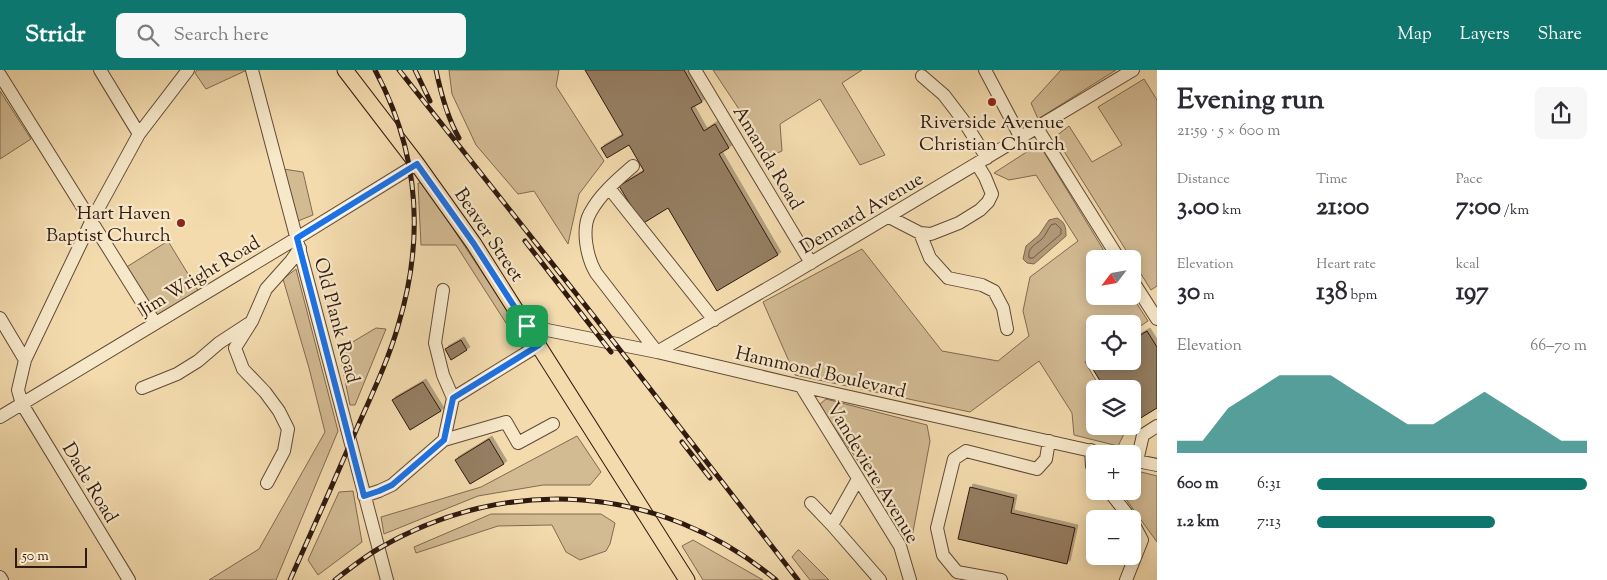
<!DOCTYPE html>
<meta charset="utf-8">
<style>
body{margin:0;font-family:"Sorts Mill Goudy",serif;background:#f7f7f7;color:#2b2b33;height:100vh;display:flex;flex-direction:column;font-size:19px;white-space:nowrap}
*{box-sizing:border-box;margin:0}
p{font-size:16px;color:#7c7c81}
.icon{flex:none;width:28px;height:28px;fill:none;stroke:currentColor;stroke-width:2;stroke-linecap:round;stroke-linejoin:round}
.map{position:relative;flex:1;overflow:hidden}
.drawer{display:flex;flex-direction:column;background:#fff;width:450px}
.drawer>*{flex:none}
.needle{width:32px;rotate:239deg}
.buttons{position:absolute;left:1086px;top:180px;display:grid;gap:10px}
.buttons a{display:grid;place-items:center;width:55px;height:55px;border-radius:8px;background:#fff;box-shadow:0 2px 12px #0003;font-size:25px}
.scale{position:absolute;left:15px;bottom:12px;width:72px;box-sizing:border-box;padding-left:5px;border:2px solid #30190f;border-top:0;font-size:14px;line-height:18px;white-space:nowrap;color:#30190f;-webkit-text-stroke:4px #f7e8ca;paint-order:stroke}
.pin{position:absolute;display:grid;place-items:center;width:42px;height:42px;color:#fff;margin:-21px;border-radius:10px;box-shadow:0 2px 8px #0006}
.round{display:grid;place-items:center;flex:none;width:52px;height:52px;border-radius:8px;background:#f7f7f7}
.head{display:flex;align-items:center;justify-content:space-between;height:85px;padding:0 20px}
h1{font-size:28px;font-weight:800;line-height:38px}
.stats{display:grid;grid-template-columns:repeat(3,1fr);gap:8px;height:85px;padding:5px 20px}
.stats div{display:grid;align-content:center}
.stats b{font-size:25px;font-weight:800}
.stats small{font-size:14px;font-weight:400}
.stats p{font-size:14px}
.chart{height:140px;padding:10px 20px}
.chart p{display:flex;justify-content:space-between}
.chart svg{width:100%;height:90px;margin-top:5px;fill:#0f766e;opacity:.7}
ul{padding:0 20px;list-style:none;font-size:16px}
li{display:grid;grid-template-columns:80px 60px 1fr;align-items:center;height:38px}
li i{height:12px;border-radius:6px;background:#0f766e}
header{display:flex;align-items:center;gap:30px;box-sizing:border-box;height:70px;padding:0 25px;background:#0f766e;color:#fff}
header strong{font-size:24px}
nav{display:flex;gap:28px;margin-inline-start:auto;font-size:18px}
.search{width:350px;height:45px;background:#f7f7f7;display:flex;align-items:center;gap:12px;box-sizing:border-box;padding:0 18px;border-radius:8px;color:#7c7c81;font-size:19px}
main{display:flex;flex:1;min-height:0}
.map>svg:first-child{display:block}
</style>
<header>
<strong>Stridr</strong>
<div class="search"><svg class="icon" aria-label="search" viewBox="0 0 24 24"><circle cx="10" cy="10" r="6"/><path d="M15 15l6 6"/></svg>Search here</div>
<nav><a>Map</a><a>Layers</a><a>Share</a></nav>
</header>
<main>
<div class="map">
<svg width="1157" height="510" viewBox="0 0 1157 510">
<defs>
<filter id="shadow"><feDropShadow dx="3" dy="-3" stdDeviation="0" flood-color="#0004"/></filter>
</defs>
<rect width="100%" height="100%" fill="#f3dbae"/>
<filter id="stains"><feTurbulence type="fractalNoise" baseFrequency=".004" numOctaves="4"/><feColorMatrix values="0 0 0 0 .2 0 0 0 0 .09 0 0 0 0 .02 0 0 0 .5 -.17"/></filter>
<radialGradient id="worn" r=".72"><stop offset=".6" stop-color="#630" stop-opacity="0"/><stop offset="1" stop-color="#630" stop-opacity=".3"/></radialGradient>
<path fill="#d2ba93" stroke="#816a51" d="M197 0H247L206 19 195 3Z
M449 0H559L556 16 604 91 579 124 568 174 534 121 518 124 476 75 452 24Z
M713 0H862L842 13 885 85 860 95 820 29 780 54 782 81 770 86Z
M1061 0H1116L1038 49 1031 33Z
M1144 9 1157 30V216L1151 220 1055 67 1069 56 1092 92 1122 75 1098 37Z
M0 21 31 69 0 89Z
M1039 74 1109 189H1095V226H1132L1148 251 1133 261 1132 254H1095V285L1085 292 1101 319H1095V356H1123L1126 360 1118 376 1074 365 1072 343 1039 291 970 342 795 305 763 232 862 179 942 281 998 291 1029 266 1023 241 1030 207 1078 171 1036 105 1009 110 994 103Z
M283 99 303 102 313 145 298 151Z
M418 113H423L526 269 522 278 456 175H421Z
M168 171 199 222 157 245 125 198Z
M296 199 338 361 276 510H209L259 479 325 362 309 298 283 209Z
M376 258 386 259 355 335H350L339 280Z
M826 329 927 355 930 371 912 467 829 350 820 334Z
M577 366 601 402 590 415H543L478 426 384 464 381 447 481 417Z
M1133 400 1157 406V472L1120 421H1132Z
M353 421 362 472 318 505 308 490 339 422Z
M491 444H601L615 453 610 474 606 481 580 490 566 482 552 455 498 456 416 483 414 477Z
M693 470 763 510H703L682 476Z
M798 480H799L829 510H810L792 487Z"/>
<path fill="#b19978" stroke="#7d664e" d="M1057 148C1065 152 1066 157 1066 166L1034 194 1027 193 1023 189 1026 176 1039 165 1049 150Z"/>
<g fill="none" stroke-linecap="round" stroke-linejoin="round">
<path stroke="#705944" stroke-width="1" d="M1056 154 1061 159V164L1033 188H1029C1027 178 1035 175 1042 169 1046 165 1048 159 1051 155Z"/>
</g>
<path fill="#957e62" stroke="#30190f" filter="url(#shadow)" d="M585 0H684L702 32 691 38 704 61 715 54 729 78 719 84 778 185 717 221 668 138 642 154 619 116 644 101 629 75 607 88 601 78 623 65Z
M1147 261 1157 277V338L1139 349 1132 339V319H1105L1091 296 1098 291H1132V270Z
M461 270 467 280 451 290 445 279Z
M423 312 441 341 410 360 392 330Z
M489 369 504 394 470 414 455 390Z
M970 417 1014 428 1011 443 1075 458 1067 494 958 469Z"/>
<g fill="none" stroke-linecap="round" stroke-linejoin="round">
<defs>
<path id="minor" d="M100 0 139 64
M252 0 387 510
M695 0 811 193
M985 0 1021 68
M0 5 155 253
M922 6 944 25 963 50 987 88
M1037 58 1119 189
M633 96C617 110 600 124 590 143 581 159 587 188 596 203L657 282 782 210 1133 0
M609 118 714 250
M889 147 920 163 931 164 959 153 980 140 988 132 992 124 985 107 977 94
M920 163 930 188 948 208 982 215 994 221 1003 238 1007 259
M1132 210 1157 249
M443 220 435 273 443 305 453 328
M0 248 25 290
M527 256 657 282 801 316 1105 384
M801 316 900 476 910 510
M142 318 177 304 198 291 219 273 248 254
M0 347 297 168 417 94
M444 370 506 352 518 373 553 354
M1091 380 1092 396 1095 401
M1132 390 1157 395
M1137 391 1143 365 1157 356
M858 409 832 455 880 510
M267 413 284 381 288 359 279 341 265 322 243 299 235 278 252 251 266 219 291 191 300 178
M1109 421 1131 449
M364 426 379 421 392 415 444 370 453 328 539 275
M811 433 832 455
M0 507 2 510
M129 510 22 334 18 320 25 290 92 150 139 64 188 0
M1001 510 957 502 943 485 937 458 954 389 966 381 1037 399 1046 389 1049 371
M1126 510 1142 470 1132 451"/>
<path id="major" d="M345 0 417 94 474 174 687 510"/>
</defs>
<use href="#minor" stroke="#614a37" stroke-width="14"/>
<use href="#major" stroke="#30190f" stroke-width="17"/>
<use href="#minor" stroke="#f7e8ca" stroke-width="12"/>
<use href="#major" stroke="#f3dbae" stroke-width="15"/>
<defs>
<path id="rail" d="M399 0 593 245 798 510
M415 0 430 31
M436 0C441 24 447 47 459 68
M525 171 611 282
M682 372 710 408
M290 510C313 459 335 409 357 358 372 324 388 291 398 256 425 168 419 82 375 0
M335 510C349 499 363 488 378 479 507 403 661 414 776 510"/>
</defs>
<use href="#rail" stroke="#30190f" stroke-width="5"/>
<use href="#rail" stroke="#f7e8ca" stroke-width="3" stroke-dasharray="9" stroke-linecap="butt"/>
</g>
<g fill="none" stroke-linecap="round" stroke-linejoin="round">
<defs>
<path id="route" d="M417 94 474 174 539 275 453 328 444 370 392 415 379 421 364 426 297 168Z"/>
</defs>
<use href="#route" stroke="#fff" stroke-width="10"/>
<use href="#route" stroke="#1a73e8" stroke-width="6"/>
</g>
<g fill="#8f2418" stroke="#f7e8ca" stroke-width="2">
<circle cx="992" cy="32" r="5"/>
<circle cx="181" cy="153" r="5"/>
</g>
<g text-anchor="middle" stroke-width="4.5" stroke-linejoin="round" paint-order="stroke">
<g font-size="19" fill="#30190f" stroke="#f7e8ca">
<text x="992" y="58">Riverside Avenue<tspan x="992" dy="22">Christian Church</tspan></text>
<text x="171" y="149" text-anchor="end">Hart Haven<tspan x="171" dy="22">Baptist Church</tspan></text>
</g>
<g font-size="19" fill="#30190f" stroke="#f7e8ca">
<text transform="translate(769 87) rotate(59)" y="7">Amanda Road</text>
<text transform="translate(861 142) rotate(-31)" y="7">Dennard Avenue</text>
<text transform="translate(490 164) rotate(56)" y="7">Beaver Street</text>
<text transform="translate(199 205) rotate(-31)" y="7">Jim Wright Road</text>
<text transform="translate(338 250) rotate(75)" y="7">Old Plank Road</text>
<text transform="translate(821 301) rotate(13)" y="7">Hammond Boulevard</text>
<text transform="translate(874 402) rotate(59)" y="7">Vandeviere Avenue</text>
<text transform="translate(91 412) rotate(59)" y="7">Dade Road</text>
</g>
</g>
<rect width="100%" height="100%" filter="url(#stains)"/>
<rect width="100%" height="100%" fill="url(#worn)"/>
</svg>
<div class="buttons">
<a><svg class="needle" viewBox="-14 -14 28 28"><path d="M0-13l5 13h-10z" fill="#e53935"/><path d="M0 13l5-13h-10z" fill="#7c7c81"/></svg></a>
<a><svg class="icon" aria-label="locate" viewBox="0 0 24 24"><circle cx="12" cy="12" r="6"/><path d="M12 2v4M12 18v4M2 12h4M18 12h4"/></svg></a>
<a><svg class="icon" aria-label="layers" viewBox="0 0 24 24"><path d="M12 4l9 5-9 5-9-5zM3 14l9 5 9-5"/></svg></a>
<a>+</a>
<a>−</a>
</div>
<div class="scale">50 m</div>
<div class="pin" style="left:527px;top:256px;background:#1e9e55"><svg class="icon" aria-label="arrive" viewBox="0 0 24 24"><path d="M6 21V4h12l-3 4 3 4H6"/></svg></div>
</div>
<section class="drawer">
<div class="head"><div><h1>Evening run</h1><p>21:59 · 5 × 600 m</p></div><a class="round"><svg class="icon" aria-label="share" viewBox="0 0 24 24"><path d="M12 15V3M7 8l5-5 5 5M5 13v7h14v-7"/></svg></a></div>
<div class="stats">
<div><p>Distance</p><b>3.00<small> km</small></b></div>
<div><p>Time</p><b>21:00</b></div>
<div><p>Pace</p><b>7:00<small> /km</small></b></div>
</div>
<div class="stats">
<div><p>Elevation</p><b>30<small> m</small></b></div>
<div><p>Heart rate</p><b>138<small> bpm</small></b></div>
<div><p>kcal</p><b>197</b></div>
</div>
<div class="chart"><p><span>Elevation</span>66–70 m</p>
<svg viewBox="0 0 160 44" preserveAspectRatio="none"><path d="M0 44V38L10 38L20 22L30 14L40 6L50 6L60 6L70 14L80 22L90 30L100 30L110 22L120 14L130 22L140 30L150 38L160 38V44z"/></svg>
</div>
<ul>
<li><b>600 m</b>6:31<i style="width:100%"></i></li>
<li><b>1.2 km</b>7:13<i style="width:66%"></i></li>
</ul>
</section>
</main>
